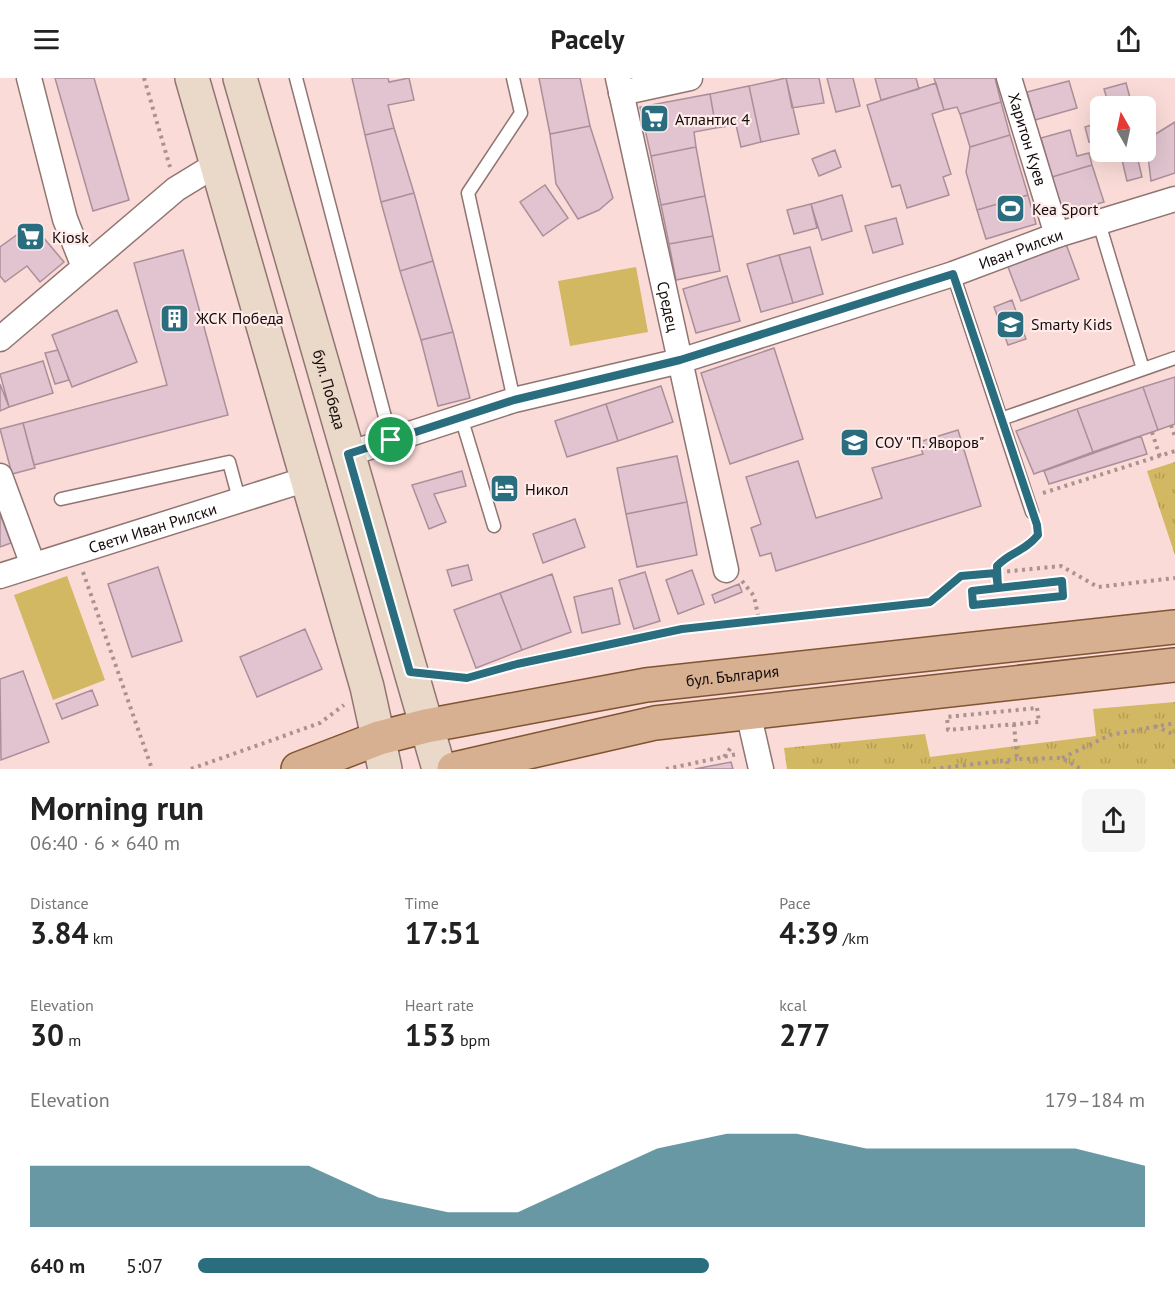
<!DOCTYPE html>
<meta charset="utf-8">
<style>
body{margin:0;font-family:"PT Sans",sans-serif;background:#f6f6f6;color:#222;height:100vh;display:flex;flex-direction:column;font-size:22px;white-space:nowrap}
*{box-sizing:border-box;margin:0}
p{font-size:20px;color:#767676}
.icon{flex:none;width:33px;height:33px;fill:none;stroke:currentColor;stroke-width:2;stroke-linecap:round;stroke-linejoin:round}
.map{position:relative;height:691px;overflow:hidden}
.panel{display:flex;flex-direction:column;background:#fff;flex:1}
.panel>*{flex:none}
.needle{width:39px;rotate:351deg}
.fabs{position:absolute;left:1090px;top:18px;display:grid;gap:12px}
.fabs a{display:grid;place-items:center;width:66px;height:66px;border-radius:9px;background:#fff;box-shadow:0 6px 24px #0002;font-size:30px}
.pin{position:absolute;display:grid;place-items:center;width:51px;height:51px;color:#fff;margin:-26px;border:3px solid #fff;border-radius:50%;box-shadow:0 2px 6px #0007}
.round{display:grid;place-items:center;flex:none;width:63px;height:63px;border-radius:9px;background:#f6f6f6}
.headline{display:flex;align-items:center;justify-content:space-between;height:102px;padding:0 30px}
h1{font-size:33px;font-weight:700;line-height:45px}
.metrics{display:grid;grid-template-columns:repeat(3,1fr);gap:9px;height:102px;padding:6px 30px}
.metrics div{display:grid;align-content:center}
.metrics b{font-size:30px;font-weight:700}
.metrics small{font-size:16px;font-weight:400}
.metrics p{font-size:16px}
.chart{height:168px;padding:12px 30px}
.chart p{display:flex;justify-content:space-between}
.chart svg{width:100%;height:108px;margin-top:6px;fill:#2a6d7f;opacity:.7}
ul{padding:0 30px;list-style:none;font-size:20px}
li{display:grid;grid-template-columns:96px 72px 1fr;align-items:center;height:45px}
li i{height:15px;border-radius:8px;background:#2a6d7f}
header{display:flex;justify-content:space-between;align-items:center;height:78px;padding:0 30px;background:#fff;font-size:27px;font-weight:700}
.map>svg:first-child{display:block}
</style>
<header><svg class="icon" aria-label="menu" viewBox="0 0 24 24"><path d="M4 6h16M4 12h16M4 18h16"/></svg>Pacely<svg class="icon" aria-label="share" viewBox="0 0 24 24"><path d="M12 15V3M7 8l5-5 5 5M5 13v7h14v-7"/></svg></header>
<div class="map">
<svg width="1175" height="691" viewBox="0 0 1175 691">
<defs>
<pattern id="grass-tufts" width="24" height="20" patternUnits="userSpaceOnUse" patternTransform="scale(1.5)"><rect width="24" height="20" fill="#d2b862"/><path d="M3 7l-1-3M5 7V3M7 7l1-3M15 17l-1-3M17 17v-4M19 17l1-3" fill="none" stroke="#b39d54"/></pattern>
</defs>
<rect width="100%" height="100%" fill="#fadbd7"/>
<path fill="url(#grass-tufts)" d="M1175 384V477L1147 393Z
M1175 624V691H787L784 670 925 656 930 679 1096 658 1093 631Z"/>
<path fill="#d2b862" d="M636 189 648 254 570 268 558 203Z
M67 498 105 602 53 622 14 517Z"/>
<path fill="#e1c4cf" stroke="#aa8f9a" stroke-width="1.5" d="M55 0H94L129 122 93 133Z
M352 0H388L389 4 409 0 414 22 388 27 394 50 365 57Z
M539 0H580L590 48 550 56Z
M786 0 799 56 761 64 749 8Z
M786 0H819L824 25 792 30Z
M827 0H853L860 28 836 34Z
M875 0H916L919 11 881 22Z
M934 0H995L1001 24 960 36 957 29 944 32Z
M1069 3 1077 30 1035 42 1027 14Z
M936 5 944 32 932 36 951 96 943 99 949 117 907 130 900 107 892 109 867 27Z
M1126 5 1132 27 1109 28 1104 11Z
M749 8 761 64 741 69 736 47 716 50 710 16Z
M710 16 716 50 694 54 696 69 651 78 640 29Z
M1001 24 1010 57 970 69 960 36Z
M1101 44V61L1089 64 1085 49Z
M1175 44V95L1151 103 1146 62Z
M590 48 613 120 599 132 578 141 556 106 550 56Z
M394 50 414 115 381 124 365 57Z
M1070 52 1077 78 1089 75 1092 87 1052 99 1041 60Z
M1010 57 1028 117 977 132 966 94 970 69Z
M696 69 705 118 661 127 651 78Z
M835 72 841 89 819 98 812 81Z
M1137 78 1142 99 1127 103 1122 82Z
M1092 87 1104 124 1062 136 1052 99Z
M545 107 568 140 543 158 520 124Z
M414 115 433 183 400 193 381 124Z
M842 117 852 153 822 162 811 126Z
M1028 117 1036 146 986 161 977 132Z
M705 118 713 158 669 166 661 127Z
M811 126 817 150 794 156 787 132Z
M896 140 903 166 873 175 865 148Z
M32 146 64 184 40 204 27 188 5 204 0 198V169Z
M713 158 720 193 676 202 669 166Z
M1066 166 1079 201 1021 223 1008 189Z
M810 169 823 216 793 225 779 177Z
M183 172 228 337 34 387 23 345 167 307 134 185Z
M779 177 793 225 761 234 747 186Z
M433 183 453 254 421 262 400 193Z
M727 198 740 243 696 255 683 211Z
M1012 222 1026 261 1008 267 994 229Z
M117 232 137 284 72 309 52 257Z
M453 254 470 320 438 328 421 262Z
M774 270 803 361 730 386 701 295Z
M58 272 69 302 55 306 45 275Z
M43 283 53 315 9 329 0 296Z
M1175 299V346L1158 352 1143 309Z
M0 306 9 329 0 333Z
M661 308 673 344 618 363 606 326Z
M1143 309 1158 352 1093 374 1077 331Z
M606 326 618 363 567 379 555 343Z
M1077 331 1093 374 1034 396 1016 353Z
M23 345 35 390 12 396 0 351Z
M958 352 981 428 776 493 771 475 760 478 751 450 761 446 746 399 798 383 816 440 882 420 872 390 923 376 919 364Z
M1141 358 1147 376 1049 406 1044 393Z
M677 378 687 424 626 436 617 390Z
M462 393 466 408 434 416 446 444 429 451 412 407Z
M687 424 697 477 637 489 626 436Z
M0 436 11 465 0 469Z
M575 441 585 469 543 485 533 456Z
M468 487 472 502 452 508 447 492Z
M158 489 182 563 132 579 108 506Z
M692 492 704 526 678 536 666 502Z
M645 494 660 543 634 551 619 502Z
M552 496 571 554 522 572 500 515Z
M739 506 742 514 715 525 712 517Z
M612 510 620 546 582 555 574 519Z
M500 515 522 572 476 590 454 532Z
M305 551 322 591 257 619 240 579Z
M23 593 49 664 1 682 0 601Z
M92 612 98 627 62 641 56 626Z
M731 684 733 691H695Z"/>
<g fill="none" stroke-linecap="round" stroke-linejoin="round">
<defs>
<path id="service" d="M296 0 391 362
M513 0 521 35 468 115 514 322
M1099 145 1143 291
M953 196 1032 434
M461 339 494 448
M1001 341 1175 280
M61 421 229 384 239 421"/>
<g id="minor">
<path d="M29 0 65 141 84 189"/>
<path id="s1" d="M618 0 726 492"/>
<path id="s2" d="M1009 0 1057 157"/>
<path d="M621 15 690 0"/>
<path d="M0 261 176 111 217 86"/>
<path id="s3" d="M348 376 514 322 680 283 953 196 1057 157 1175 121"/>
<path d="M0 398 33 487"/>
<path id="s4" d="M0 498 307 401"/>
<path d="M748 634 761 691"/>
</g>
<g id="secondary">
<path d="M192 0 367 609 385 691"/>
<path id="s5" d="M240 0 439 691"/>
</g>
<g id="primary">
<path id="s6" d="M298 691 379 660 426 648 646 607 1175 549"/>
<path d="M454 691 655 645 1175 587"/>
</g>
</defs>
<use href="#service" stroke="#907572" stroke-width="15"/>
<use href="#minor" stroke="#907572" stroke-width="27"/>
<use href="#secondary" stroke="#907572" stroke-width="36"/>
<use href="#primary" stroke="#805432" stroke-width="36"/>
<path stroke="#aa928f" stroke-width="4" stroke-dasharray="3 4.5" stroke-linecap="butt" d="M144 0 170 89
M1171 347 1175 359
M1152 354 1160 379
M1043 415 1175 373
M83 494 152 691
M742 503 754 518 759 542
M1062 503 1063 518 973 527 972 513Z
M998 510 997 488C1012 473 1023 475 1038 457L1037 448
M439 597 467 600 517 586 683 551 930 524 961 498 1061 488 1098 509 1175 500
M1037 630 1039 644 948 652 947 639Z
M1014 646 1017 681 1062 680 1081 691
M1155 648 1175 657
M724 679 732 668
M1062 680 1110 657 1175 645
M1007 683 1008 691
M191 691 320 645 344 627
M666 691 737 676
M933 691 1017 681"/>
<use href="#service" stroke="#fff" stroke-width="12"/>
<use href="#minor" stroke="#fff" stroke-width="24"/>
<use href="#secondary" stroke="#ead8c8" stroke-width="33"/>
<use href="#primary" stroke="#d6b091" stroke-width="33"/>
</g>
<g fill="none" stroke-linecap="round" stroke-linejoin="round">
<defs>
<path id="route" d="M391 362 348 376 410 594 467 600 517 586 682 551 930 524 961 498 996 495 998 510 1062 503 1063 518 973 527 972 513 998 510 997 488C1011 473 1023 475 1038 457L1037 447 953 196 680 282 514 322 391 362"/>
</defs>
<use href="#route" stroke="#fff" stroke-width="12"/>
<use href="#route" stroke="#2a6d7f" stroke-width="8"/>
</g>
<defs>
<symbol id="supermarket-square" viewBox="-11 -11 22 22"><rect x="-9" y="-9" width="18" height="18" rx="4" fill="#2a6d7f" stroke="#feebe9"/><path d="M-6-5.5h2.5l.6 2H6L4.5 2H-2.5L-4.4-4H-6ZM-1.5 3.2a1.3 1.3 0 1 0 .1 0ZM3 3.2a1.3 1.3 0 1 0 .1 0Z" fill="#fff"/></symbol>
<symbol id="stadium-square" viewBox="-11 -11 22 22"><rect x="-9" y="-9" width="18" height="18" rx="4" fill="#2a6d7f" stroke="#feebe9"/><path d="M0-5a6.5 5 0 1 0 0 10a6.5 5 0 1 0 0-10ZM-3.5-1.8h7v3.6h-7Z" fill="#fff"/></symbol>
<symbol id="building-square" viewBox="-11 -11 22 22"><rect x="-9" y="-9" width="18" height="18" rx="4" fill="#2a6d7f" stroke="#feebe9"/><path d="M-4-6H4V6H1V3H-1V6H-4ZM-2.5-4.3h1.7v1.8h-1.7ZM.8-4.3h1.7v1.8H.8ZM-2.5-1h1.7V.8h-1.7ZM.8-1h1.7V.8H.8Z" fill="#fff"/></symbol>
<symbol id="school-square" viewBox="-11 -11 22 22"><rect x="-9" y="-9" width="18" height="18" rx="4" fill="#2a6d7f" stroke="#feebe9"/><path d="M0-5L7-2L0 1L-7-2ZM-4 1L0 2.5L4 1V4Q0 6-4 4Z" fill="#fff"/></symbol>
<symbol id="hotel-square" viewBox="-11 -11 22 22"><rect x="-9" y="-9" width="18" height="18" rx="4" fill="#2a6d7f" stroke="#feebe9"/><path d="M-6-4.5h1.5V1H6V5H4.5V3h-9V5H-6ZM-4 0a1.8 1.8 0 1 1 3.6 0ZM.5 0V-2.5h3Q6-2.5 6 0Z" fill="#fff"/></symbol>
</defs>
<g fill-rule="evenodd">
<use href="#supermarket-square" x="638" y="24" width="33" height="33"/>
<use href="#stadium-square" x="994" y="114" width="33" height="33"/>
<use href="#supermarket-square" x="14" y="142" width="33" height="33"/>
<use href="#building-square" x="158" y="224" width="33" height="33"/>
<use href="#school-square" x="994" y="230" width="33" height="33"/>
<use href="#school-square" x="838" y="348" width="33" height="33"/>
<use href="#hotel-square" x="488" y="394" width="33" height="33"/>
</g>
<g text-anchor="middle" stroke-width="4.5" stroke-linejoin="round" paint-order="stroke">
<g font-size="16" fill="#150b0a" stroke="#feebe9" text-anchor="start">
<text x="675" y="47">Атлантис 4</text>
<text x="1032" y="137">Kea Sport</text>
<text x="52" y="165">Kiosk</text>
<text x="196" y="246">ЖСК Победа</text>
<text x="1031" y="252">Smarty Kids</text>
<text x="875" y="370">СОУ "П. Яворов"</text>
<text x="525" y="417">Никол</text>
</g>
<g font-size="16" fill="#150b0a" stroke="#feebe9">
<text dy="6" stroke="none"><textPath href="#s2" startOffset="64">Харитон Куев</textPath></text>
<text dy="6" stroke="none"><textPath href="#s3" startOffset="704">Иван Рилски</textPath></text>
<text dy="6" stroke="none"><textPath href="#s1" startOffset="234">Средец</textPath></text>
<text dy="6" stroke="none"><textPath href="#s5" startOffset="324">бул. Победа</textPath></text>
<text dy="6" stroke="none"><textPath href="#s4" startOffset="160">Свети Иван Рилски</textPath></text>
<text dy="6" stroke="none"><textPath href="#s6" startOffset="446">бул. България</textPath></text>
</g>
</g>
</svg>
<div class="fabs">
<a><svg class="needle" viewBox="-14 -14 28 28"><path d="M0-13l5 13h-10z" fill="#e53935"/><path d="M0 13l5-13h-10z" fill="#767676"/></svg></a>
</div>
<div class="pin" style="left:391px;top:362px;background:#1e9e55"><svg class="icon" aria-label="arrive" viewBox="0 0 24 24"><path d="M6 21V4h12l-3 4 3 4H6"/></svg></div>
</div>
<section class="panel">
<div class="headline"><div><h1>Morning run</h1><p>06:40 · 6 × 640 m</p></div><a class="round"><svg class="icon" aria-label="share" viewBox="0 0 24 24"><path d="M12 15V3M7 8l5-5 5 5M5 13v7h14v-7"/></svg></a></div>
<div class="metrics">
<div><p>Distance</p><b>3.84<small> km</small></b></div>
<div><p>Time</p><b>17:51</b></div>
<div><p>Pace</p><b>4:39<small> /km</small></b></div>
</div>
<div class="metrics">
<div><p>Elevation</p><b>30<small> m</small></b></div>
<div><p>Heart rate</p><b>153<small> bpm</small></b></div>
<div><p>kcal</p><b>277</b></div>
</div>
<div class="chart"><p><span>Elevation</span>179–184 m</p>
<svg viewBox="0 0 160 44" preserveAspectRatio="none"><path d="M0 44V19L10 19L20 19L30 19L40 19L50 32L60 38L70 38L80 25L90 12L100 6L110 6L120 12L130 12L140 12L150 12L160 19V44z"/></svg>
</div>
<ul>
<li><b>640 m</b>5:07<i style="width:54%"></i></li>
</ul>
</section>
